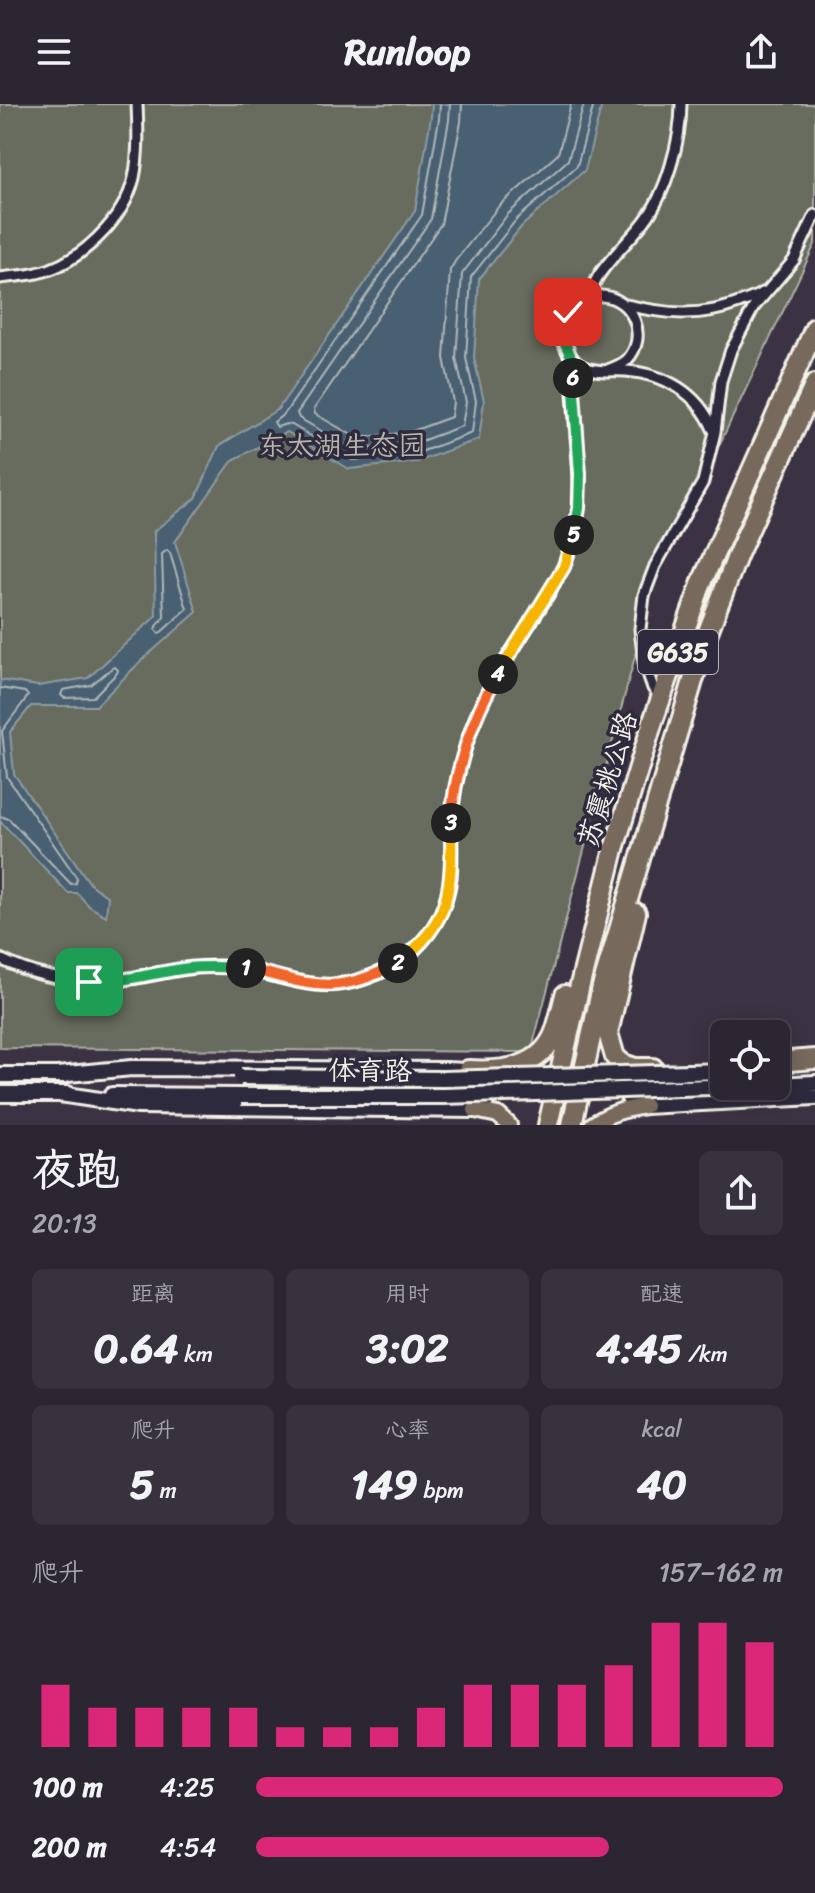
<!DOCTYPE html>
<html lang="zh">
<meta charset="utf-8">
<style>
body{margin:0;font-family:Sriracha,"LXGW WenKai TC",sans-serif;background:#38323e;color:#f1f3f6;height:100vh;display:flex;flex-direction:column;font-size:30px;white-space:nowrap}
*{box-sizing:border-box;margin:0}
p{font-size:26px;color:#a6a5ac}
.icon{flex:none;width:44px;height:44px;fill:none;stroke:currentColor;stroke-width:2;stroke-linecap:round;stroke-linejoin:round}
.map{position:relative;height:1021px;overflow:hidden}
.panel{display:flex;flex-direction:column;background:#2c2632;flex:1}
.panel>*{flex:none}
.tools{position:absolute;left:710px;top:916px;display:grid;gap:16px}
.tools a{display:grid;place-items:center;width:80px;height:80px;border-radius:12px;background:#2c2632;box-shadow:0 4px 20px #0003,0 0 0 2px #48434d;font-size:40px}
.pin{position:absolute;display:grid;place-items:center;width:68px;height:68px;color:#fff;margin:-34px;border-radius:16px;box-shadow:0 4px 12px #0006}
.km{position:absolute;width:40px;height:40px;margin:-20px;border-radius:50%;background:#222;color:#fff;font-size:22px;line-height:40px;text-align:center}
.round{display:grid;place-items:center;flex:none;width:84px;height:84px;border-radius:12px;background:#38323e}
.head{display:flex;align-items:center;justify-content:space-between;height:136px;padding:0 32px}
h1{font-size:44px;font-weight:700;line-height:60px}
.metrics{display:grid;grid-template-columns:repeat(3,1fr);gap:12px;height:136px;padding:8px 32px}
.metrics div{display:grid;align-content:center;border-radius:12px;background:#38323e;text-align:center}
.metrics b{font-size:40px;font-weight:700}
.metrics small{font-size:22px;font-weight:400}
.metrics p{font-size:22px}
.chart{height:224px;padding:16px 32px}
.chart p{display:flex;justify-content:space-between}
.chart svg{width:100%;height:144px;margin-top:8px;stroke:#db2777;stroke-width:6}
ul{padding:0 32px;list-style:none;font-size:26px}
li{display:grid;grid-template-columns:128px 96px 1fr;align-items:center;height:60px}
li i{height:20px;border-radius:10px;background:#db2777}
header{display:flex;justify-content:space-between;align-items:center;height:104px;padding:0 32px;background:#2c2632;font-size:36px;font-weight:700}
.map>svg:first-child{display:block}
</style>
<header><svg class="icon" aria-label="menu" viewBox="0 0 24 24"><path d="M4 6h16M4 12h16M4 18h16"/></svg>Runloop<svg class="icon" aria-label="share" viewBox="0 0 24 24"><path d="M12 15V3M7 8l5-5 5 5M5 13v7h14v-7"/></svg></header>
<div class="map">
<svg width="815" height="1021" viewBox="0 0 815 1021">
<rect width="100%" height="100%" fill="#3b3343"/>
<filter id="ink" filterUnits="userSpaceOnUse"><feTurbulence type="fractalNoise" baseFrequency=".0125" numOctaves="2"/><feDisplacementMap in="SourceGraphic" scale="16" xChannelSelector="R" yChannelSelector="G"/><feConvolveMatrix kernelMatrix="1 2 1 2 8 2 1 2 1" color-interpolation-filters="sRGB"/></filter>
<g filter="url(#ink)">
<path fill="#676c5f" stroke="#aeaea4" stroke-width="2" d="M2 0H815V140L655 476 531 948 0 944V1Z"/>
<path fill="#496172" stroke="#8d9ba1" stroke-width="2" d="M432 0H602L585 66 522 122 479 175 474 254 484 297 479 335 417 358 349 365 287 328 233 356 175 438 197 508 141 557 96 602H31L10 628 14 670 91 781 108 793 106 812 89 802 77 789H68L0 717V576L38 582 88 574 156 512 154 427 196 394 219 342 278 305 415 107 431 13Z"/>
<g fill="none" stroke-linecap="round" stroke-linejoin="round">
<path stroke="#b0b7b9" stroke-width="2" d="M440 0 439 15 422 111 285 309 274 318 277 323 286 320 292 321 352 356 415 350 472 329 476 297 466 254 471 173 516 116 577 62 594 0
M450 0 449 16 431 115 297 309 299 314 354 346 413 340 462 322 466 298 456 254 462 170 508 110 568 56 584 0
M462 0 461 18 441 120 314 305 315 310 357 334 410 328 451 313 453 298 444 254 450 166 456 156 499 102 558 50 571 0
M167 446 170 449 187 505 159 530 155 525 164 513 162 450Z
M115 563 118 566 117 569 93 593 64 594 61 591 63 586 91 581 112 564Z
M0 584 25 588 28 592 2 627 7 673 77 774 76 779 71 780 9 715 0 712"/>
<defs>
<path id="street" d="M0 174C12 172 25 172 37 169 79 160 124 116 134 74 139 50 138 24 137 0
M588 193C592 186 595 177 599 171 612 152 630 136 644 118 666 90 681 36 681 0
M626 201C666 210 699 214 739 199 747 196 755 194 762 189
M605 267C613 264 620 262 627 256 649 233 633 194 602 192 590 191 577 197 570 206 555 225 563 253 584 263 597 269 613 266 626 267 665 270 698 289 713 325
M660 592 653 584 644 558 640 525 644 491 655 462 703 378 715 328 721 277 731 246 754 203 794 156 815 111
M0 855C41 875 84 882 129 875 159 871 188 862 218 862 259 863 297 885 337 881 367 878 396 864 417 843 435 826 448 798 451 774 453 754 450 733 452 713 453 700 455 685 458 672 464 645 473 616 485 592 511 538 558 493 573 434 582 400 579 367 576 332 574 306 573 280 571 254"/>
<path id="secondary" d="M0 971H65
M57 971 132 964 447 966C473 967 491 966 486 998L475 1006 139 1002 60 990
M625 977C625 993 630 1000 645 1002L815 993
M776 981 815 979
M0 990H68
M112 991 241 992"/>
<path id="primary" d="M475 1006 498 1011 509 1021
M592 1021C609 1009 625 1005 645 1002"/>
<path id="highway" d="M636 809 608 929 615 953 623 960 635 964H653
M776 958 815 955
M468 966C502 968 541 965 555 928 559 916 562 903 565 891
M548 1021 579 885 614 745 653 617 702 478 815 224
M572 1021 602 883 706 533 738 450 815 280"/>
</defs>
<use href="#street" stroke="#f4f1e8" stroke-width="15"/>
<use href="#secondary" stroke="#f4f1e8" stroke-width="20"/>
<use href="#primary" stroke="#f4f1e8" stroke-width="20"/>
<use href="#highway" stroke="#f4f1e8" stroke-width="24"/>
<use href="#street" stroke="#2f2a3d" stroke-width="9"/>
<use href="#secondary" stroke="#2f2a3d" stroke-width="14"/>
<use href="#primary" stroke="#77695c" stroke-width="14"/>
<use href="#highway" stroke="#77695c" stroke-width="18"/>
<defs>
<path id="secondary-bridge" d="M241 973 443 975 724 967
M241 992H444L739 982"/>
</defs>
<use href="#secondary-bridge" stroke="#f4f1e8" stroke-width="20" stroke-linecap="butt"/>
<use href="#secondary-bridge" stroke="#2f2a3d" stroke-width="14"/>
</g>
</g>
<g fill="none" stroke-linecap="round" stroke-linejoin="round" filter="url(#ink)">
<defs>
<path id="split-1" d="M89 878C123 879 155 868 189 864 208 862 227 863 246 864"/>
<path id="split-2" d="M246 864C309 880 336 894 398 859"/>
<path id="split-3" d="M398 859C452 819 452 782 451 719"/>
<path id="split-4" d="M451 719C454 668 472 613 498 570"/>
<path id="split-5" d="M498 570 564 463 574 431"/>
<path id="split-6" d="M573 274 580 370 579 404 574 431"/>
<path id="split-7" d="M568 208C558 232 562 231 571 253 573 259 572 267 573 274"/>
</defs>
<use href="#split-1" stroke="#fff" stroke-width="16"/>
<use href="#split-2" stroke="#fff" stroke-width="16"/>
<use href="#split-3" stroke="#fff" stroke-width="16"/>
<use href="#split-4" stroke="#fff" stroke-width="16"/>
<use href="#split-5" stroke="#fff" stroke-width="16"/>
<use href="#split-6" stroke="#fff" stroke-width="16"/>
<use href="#split-7" stroke="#fff" stroke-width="16"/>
<use href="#split-1" stroke="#22a559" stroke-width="10"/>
<use href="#split-2" stroke="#f0652b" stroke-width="10"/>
<use href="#split-3" stroke="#f5b400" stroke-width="10"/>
<use href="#split-4" stroke="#f0652b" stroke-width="10"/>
<use href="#split-5" stroke="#f5b400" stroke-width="10"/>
<use href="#split-6" stroke="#22a559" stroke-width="10"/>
<use href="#split-7" stroke="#22a559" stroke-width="10"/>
</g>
<g text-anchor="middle" stroke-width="7" stroke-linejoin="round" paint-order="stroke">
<rect fill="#2f2a3d" stroke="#b9b5b5" stroke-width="2" x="638" y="526" width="80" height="44" rx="6"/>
<g font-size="26" font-weight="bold" fill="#f4f1e8">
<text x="678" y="557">G635</text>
</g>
<g font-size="28" fill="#b5b5aa" stroke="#2f2a3d">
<text x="342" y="351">东太湖生态园</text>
</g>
<g font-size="28" fill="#f4f1e8" stroke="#2f2a3d">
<text transform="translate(607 675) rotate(-73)" y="10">苏震桃公路</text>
<text x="370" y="976">体育路</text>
</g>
</g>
</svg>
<div class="tools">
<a><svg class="icon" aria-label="locate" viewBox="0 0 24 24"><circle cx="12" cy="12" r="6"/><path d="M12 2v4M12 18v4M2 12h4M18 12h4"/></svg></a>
</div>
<div class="pin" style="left:89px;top:878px;background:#1e9e55"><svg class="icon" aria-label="arrive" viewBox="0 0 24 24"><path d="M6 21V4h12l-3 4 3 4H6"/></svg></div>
<div class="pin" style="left:568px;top:208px;background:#d93025"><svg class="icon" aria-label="check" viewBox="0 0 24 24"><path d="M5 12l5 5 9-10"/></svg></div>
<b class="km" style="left:246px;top:864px">1</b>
<b class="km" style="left:398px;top:859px">2</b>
<b class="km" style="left:451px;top:719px">3</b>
<b class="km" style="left:498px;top:570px">4</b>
<b class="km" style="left:574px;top:431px">5</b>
<b class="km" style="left:573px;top:274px">6</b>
</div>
<section class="panel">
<div class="head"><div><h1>夜跑</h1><p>20:13</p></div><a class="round"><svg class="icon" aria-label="share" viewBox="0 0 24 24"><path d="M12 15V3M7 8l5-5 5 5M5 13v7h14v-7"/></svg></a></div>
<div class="metrics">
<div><p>距离</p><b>0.64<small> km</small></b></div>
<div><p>用时</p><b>3:02</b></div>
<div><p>配速</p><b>4:45<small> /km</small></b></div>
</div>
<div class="metrics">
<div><p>爬升</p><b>5<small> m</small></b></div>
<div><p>心率</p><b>149<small> bpm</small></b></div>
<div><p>kcal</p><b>40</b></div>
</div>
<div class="chart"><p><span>爬升</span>157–162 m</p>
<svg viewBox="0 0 160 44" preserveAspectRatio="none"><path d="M5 44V25M15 44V32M25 44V32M35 44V32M45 44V32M55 44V38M65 44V38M75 44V38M85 44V32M95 44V25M105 44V25M115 44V25M125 44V19M135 44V6M145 44V6M155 44V12"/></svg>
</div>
<ul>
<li><b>100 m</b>4:25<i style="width:100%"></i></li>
<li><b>200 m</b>4:54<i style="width:67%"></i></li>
</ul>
</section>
